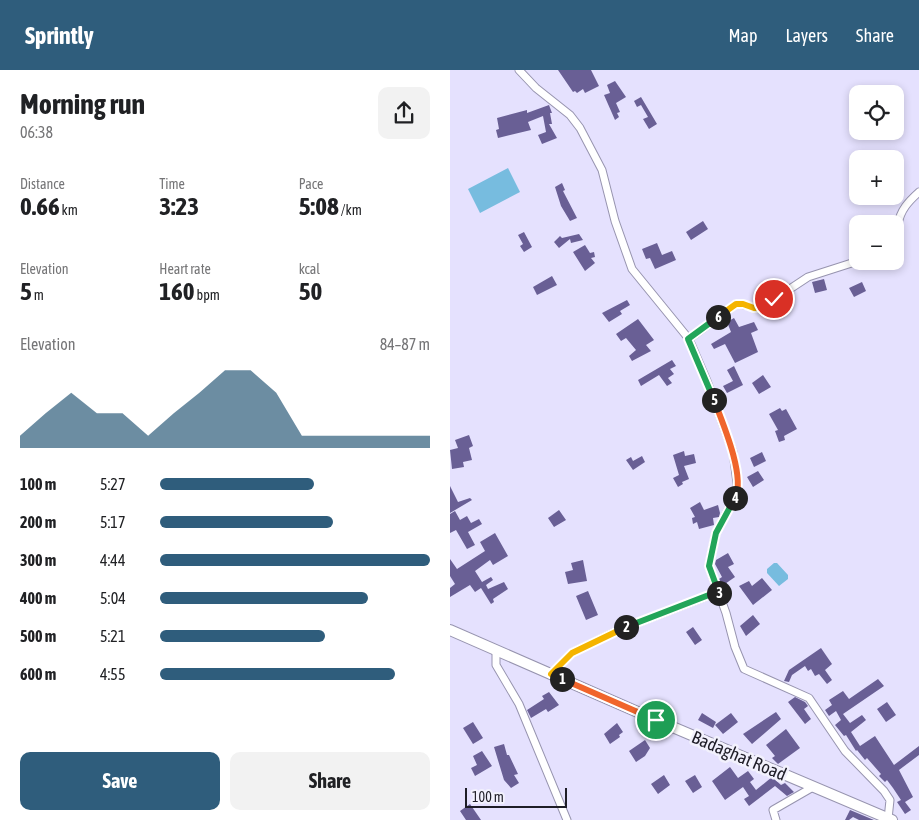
<!DOCTYPE html>
<meta charset="utf-8">
<style>
body{margin:0;font-family:"Asap Condensed",sans-serif;background:#f2f2f2;color:#202124;height:100vh;display:flex;flex-direction:column;font-size:19px;white-space:nowrap}
*{box-sizing:border-box;margin:0}
p{font-size:16px;color:#757577}
.icon{flex:none;width:28px;height:28px;fill:none;stroke:currentColor;stroke-width:2;stroke-linecap:round;stroke-linejoin:round}
.map{position:relative;flex:1;overflow:hidden}
.sheet{display:flex;flex-direction:column;background:#fff;width:450px}
.sheet>*{flex:none}
.fabs{position:absolute;left:399px;top:15px;display:grid;gap:10px}
.fabs a{display:grid;place-items:center;width:55px;height:55px;border-radius:10px;background:#fff;box-shadow:0 2px 8px #0003;font-size:25px}
.scale{position:absolute;left:15px;bottom:12px;width:102px;box-sizing:border-box;padding-left:5px;border:2px solid #1e1d27;border-top:0;font-size:14px;line-height:18px;white-space:nowrap;color:#1e1d27;-webkit-text-stroke:4px #f2f1fd;paint-order:stroke}
.pin{position:absolute;display:grid;place-items:center;width:42px;height:42px;color:#fff;margin:-21px;border:2px solid #fff;border-radius:50%;box-shadow:0 1px 5px #0007}
.km{position:absolute;width:25px;height:25px;margin:-12px;border-radius:50%;background:#222;color:#fff;font-size:14px;line-height:25px;text-align:center}
.round{display:grid;place-items:center;flex:none;width:52px;height:52px;border-radius:10px;background:#f2f2f2}
.overview{display:flex;align-items:center;justify-content:space-between;height:85px;padding:0 20px}
h1{font-size:28px;font-weight:700;line-height:38px}
.metrics{display:grid;grid-template-columns:repeat(3,1fr);gap:8px;height:85px;padding:5px 20px}
.metrics div{display:grid;align-content:center}
.metrics b{font-size:25px;font-weight:700}
.metrics small{font-size:14px;font-weight:400}
.metrics p{font-size:14px}
.chart{height:140px;padding:10px 20px}
.chart p{display:flex;justify-content:space-between}
.chart svg{width:100%;height:90px;margin-top:5px;fill:#2f5d7c;opacity:.7}
.cta{display:flex;gap:10px;margin-top:auto;padding:10px 20px}
.cta a{flex:1;height:58px;border-radius:10px;background:#2f5d7c;color:#fff;font-size:20px;font-weight:700;line-height:58px;text-align:center}
.cta a+a{background:#f2f2f2;color:#202124}
ul{padding:0 20px;list-style:none;font-size:16px}
li{display:grid;grid-template-columns:80px 60px 1fr;align-items:center;height:38px}
li i{height:12px;border-radius:6px;background:#2f5d7c}
header{display:flex;align-items:center;gap:30px;box-sizing:border-box;height:70px;padding:0 25px;background:#2f5d7c;color:#fff}
header strong{font-size:24px}
nav{display:flex;gap:28px;margin-inline-start:auto;font-size:18px}
main{display:flex;flex:1;min-height:0}
.map>svg:first-child{display:block}
</style>
<header>
<strong>Sprintly</strong>
<nav><a>Map</a><a>Layers</a><a>Share</a></nav>
</header>
<main>
<section class="sheet">
<div class="overview"><div><h1>Morning run</h1><p>06:38</p></div><a class="round"><svg class="icon" aria-label="share" viewBox="0 0 24 24"><path d="M12 15V3M7 8l5-5 5 5M5 13v7h14v-7"/></svg></a></div>
<div class="metrics">
<div><p>Distance</p><b>0.66<small> km</small></b></div>
<div><p>Time</p><b>3:23</b></div>
<div><p>Pace</p><b>5:08<small> /km</small></b></div>
</div>
<div class="metrics">
<div><p>Elevation</p><b>5<small> m</small></b></div>
<div><p>Heart rate</p><b>160<small> bpm</small></b></div>
<div><p>kcal</p><b>50</b></div>
</div>
<div class="chart"><p><span>Elevation</span>84–87 m</p>
<svg viewBox="0 0 160 44" preserveAspectRatio="none"><path d="M0 44V38L10 27L20 17L30 27L40 27L50 38L60 27L70 17L80 6L90 6L100 17L110 38L120 38L130 38L140 38L150 38L160 38V44z"/></svg>
</div>
<ul>
<li><b>100 m</b>5:27<i style="width:57%"></i></li>
<li><b>200 m</b>5:17<i style="width:64%"></i></li>
<li><b>300 m</b>4:44<i style="width:100%"></i></li>
<li><b>400 m</b>5:04<i style="width:77%"></i></li>
<li><b>500 m</b>5:21<i style="width:61%"></i></li>
<li><b>600 m</b>4:55<i style="width:87%"></i></li>
</ul>
<div class="cta"><a>Save</a><a>Share</a></div>
</section>
<div class="map">
<svg width="469" height="750" viewBox="0 0 469 750">
<rect width="100%" height="100%" fill="#e5e1fe"/>
<path fill="#77bcdf" d="M58 98 70 122 30 143 18 119Z
M324 493H327L338 505V509L329 516 317 503V499Z"/>
<path fill="#695f95" d="M108 0H141L149 16 135 23 133 19 127 23 125 21 123 22Z
M165 11 176 27 166 33 170 42 167 43 169 47 165 50 154 25 160 23 157 15Z
M191 27 207 54 199 59 193 49 198 47 191 35 187 37 184 31Z
M99 35 102 43H100L102 54H99L107 68 92 74 88 65 96 62 93 46 78 52 81 60 48 68 46 60 49 59 47 48 77 40V43Z
M112 113 115 120 113 121 127 148 120 151 111 136 105 117Z
M253 151 258 159 241 170 236 162Z
M74 162 82 177 74 182 70 176 73 174 68 165Z
M129 164 133 170 121 173 120 169 109 178 104 172 110 166 112 168Z
M207 173 212 185 222 181 226 190 205 199 200 188 196 189 192 179Z
M135 175 140 183 144 182 145 187 141 188 145 193 135 201 123 182Z
M102 206 107 215 87 225 83 217Z
M374 209 377 220 365 223 362 212Z
M412 212 416 221 404 227 399 218Z
M177 230 180 235 170 241 172 244 159 252 152 243Z
M284 248 289 257 304 252 308 260 301 263 308 282 285 293 275 274 264 279 261 274 281 262 277 252Z
M188 249 204 270 196 275 201 281 182 291 179 286 186 280 176 268 171 271 166 264Z
M222 290 226 296 220 299 224 304 218 308 222 313 217 316 209 305 191 316 188 310Z
M284 296 293 315 277 323 273 316 283 311 277 300Z
M313 305 321 317 309 324 302 313Z
M330 338 332 341 336 339 347 359 334 366 335 370 329 372 325 361 328 360 319 344Z
M19 365 23 376 19 378 22 390 13 392 14 397 2 399 0 380 8 378 5 370Z
M234 381 235 386 244 384 246 393 234 396 239 409 232 412 233 414 228 417 223 408 229 405 223 385Z
M312 382 316 391 304 397 300 388Z
M192 386 195 392 183 400 176 390 181 387 183 391Z
M308 401 314 410 303 417 297 407Z
M0 416 8 432 20 428 22 430 0 443Z
M250 432 254 440 268 435 270 443 269 447 263 448 264 455 249 459 247 452 243 454 242 448 245 447 240 438Z
M109 440 116 450 104 457 98 448Z
M5 441 10 450 17 446 21 453 29 449 32 454 18 462 25 475 17 479 6 460 0 463V444Z
M45 463 58 486 43 495 40 490 25 501 32 512 41 507 43 510 36 515 38 519 54 512 58 519 43 529 44 532 41 534 31 518 25 522 20 515 0 527V518L5 514 0 506V489L7 499 35 481 30 472Z
M278 483 284 494 278 497 285 507 272 516 269 509 272 507 265 494 266 490Z
M133 490 137 511 118 514 115 502 123 500 121 493Z
M312 508 322 520 303 535 289 516 299 511 302 516Z
M138 521 148 545 136 550 126 526Z
M303 545 310 554 296 566 290 556Z
M243 557 252 570 245 575 236 562Z
M371 578 382 594 375 600 382 610 377 614 369 604 365 606 361 599 358 601 355 596 342 605 339 612 334 611 339 600Z
M428 609 434 616 393 644 400 653 412 645 416 650 401 662 410 676 425 666 444 695 469 676V685L449 700 463 727 455 732 461 740 455 744 447 732 451 730 443 718 437 710 435 712 429 706 431 704 417 688 415 690 407 680 406 681 396 665 394 666 385 655 391 650 386 641 379 646 375 640 382 635 379 630 393 621 399 629Z
M99 622 109 635 98 642 96 639 81 648 77 640 94 629 92 626Z
M345 627 355 632 358 636 354 639 361 649 355 654 338 632Z
M437 632 446 645 436 652 427 639Z
M326 642 331 649 302 674 293 664Z
M252 643 266 652 263 658 248 650Z
M281 643 288 652 273 664 265 655Z
M23 652 33 668 23 674 13 658Z
M167 653 173 662 169 665 170 667 160 674 154 664Z
M336 659 350 678 328 694 322 688 325 686 316 675Z
M195 670 200 678 195 686 186 692 179 681Z
M54 674 57 685H59L68 704 64 705 69 713 61 718 54 710 44 677Z
M32 681 42 696 25 706 21 698 27 695 23 686Z
M280 697 288 708 298 701 304 709 300 712 306 720 322 707 331 715 335 713 344 722 337 726 325 716 299 736 294 729 299 726 293 717 275 730 262 711Z
M214 705 220 715 208 724 201 714Z
M245 705 252 717 243 723 235 711Z
M20 734 31 750H16L10 741Z
M400 740 424 750H409L403 747 399 750H395Z"/>
<g fill="none" stroke-linecap="round" stroke-linejoin="round">
<defs>
<path id="minor" d="M69 0 86 18 120 45 130 58 152 100 165 151 182 199 239 269 257 311 283 382 288 421 266 463 259 496 276 543 285 577 294 599 359 628 395 681 434 721 440 730 438 749
M445 174C450 167 448 162 448 155 450 140 459 131 469 122
M239 269 286 234C295 233 302 239 311 238L358 207 408 191
M46 580V595L69 634 117 750
M101 604 122 583 171 559 265 523 270 525
M326 750 323 740 363 717"/>
<path id="secondary" d="M0 560 206 650 442 750"/>
</defs>
<use href="#minor" stroke="#9794af" stroke-width="9"/>
<use href="#secondary" stroke="#9794af" stroke-width="12"/>
<use href="#minor" stroke="#fff" stroke-width="7"/>
<use href="#secondary" stroke="#fff" stroke-width="10"/>
</g>
<g fill="none" stroke-linecap="round" stroke-linejoin="round">
<defs>
<path id="split-1" d="M112 609 206 650"/>
<path id="split-2" d="M112 609 101 604 122 583 176 557"/>
<path id="split-3" d="M176 557 264 523 270 525 269 523"/>
<path id="split-4" d="M269 523 259 496 266 463 285 428"/>
<path id="split-5" d="M264 330C272 351 296 407 285 428"/>
<path id="split-6" d="M264 330 238 269 268 247"/>
<path id="split-7" d="M268 247 286 234H293L304 238H311L324 229"/>
</defs>
<use href="#split-1" stroke="#fff" stroke-width="10"/>
<use href="#split-2" stroke="#fff" stroke-width="10"/>
<use href="#split-3" stroke="#fff" stroke-width="10"/>
<use href="#split-4" stroke="#fff" stroke-width="10"/>
<use href="#split-5" stroke="#fff" stroke-width="10"/>
<use href="#split-6" stroke="#fff" stroke-width="10"/>
<use href="#split-7" stroke="#fff" stroke-width="10"/>
<use href="#split-1" stroke="#f0652b" stroke-width="6"/>
<use href="#split-2" stroke="#f5b400" stroke-width="6"/>
<use href="#split-3" stroke="#22a559" stroke-width="6"/>
<use href="#split-4" stroke="#22a559" stroke-width="6"/>
<use href="#split-5" stroke="#f0652b" stroke-width="6"/>
<use href="#split-6" stroke="#22a559" stroke-width="6"/>
<use href="#split-7" stroke="#f5b400" stroke-width="6"/>
</g>
<g text-anchor="middle" stroke-width="5" stroke-linejoin="round" paint-order="stroke">
<g font-size="18" fill="#1e1d27" stroke="#f2f1fd">
<text transform="translate(289 686) rotate(23)" y="6">Badaghat Road</text>
</g>
</g>
</svg>
<div class="fabs">
<a><svg class="icon" aria-label="locate" viewBox="0 0 24 24"><circle cx="12" cy="12" r="6"/><path d="M12 2v4M12 18v4M2 12h4M18 12h4"/></svg></a>
<a>+</a>
<a>−</a>
</div>
<div class="scale">100 m</div>
<div class="pin" style="left:206px;top:650px;background:#1e9e55"><svg class="icon" aria-label="arrive" viewBox="0 0 24 24"><path d="M6 21V4h12l-3 4 3 4H6"/></svg></div>
<div class="pin" style="left:324px;top:229px;background:#d93025"><svg class="icon" aria-label="check" viewBox="0 0 24 24"><path d="M5 12l5 5 9-10"/></svg></div>
<b class="km" style="left:112px;top:609px">1</b>
<b class="km" style="left:176px;top:557px">2</b>
<b class="km" style="left:269px;top:523px">3</b>
<b class="km" style="left:285px;top:428px">4</b>
<b class="km" style="left:264px;top:330px">5</b>
<b class="km" style="left:268px;top:247px">6</b>
</div>
</main>
